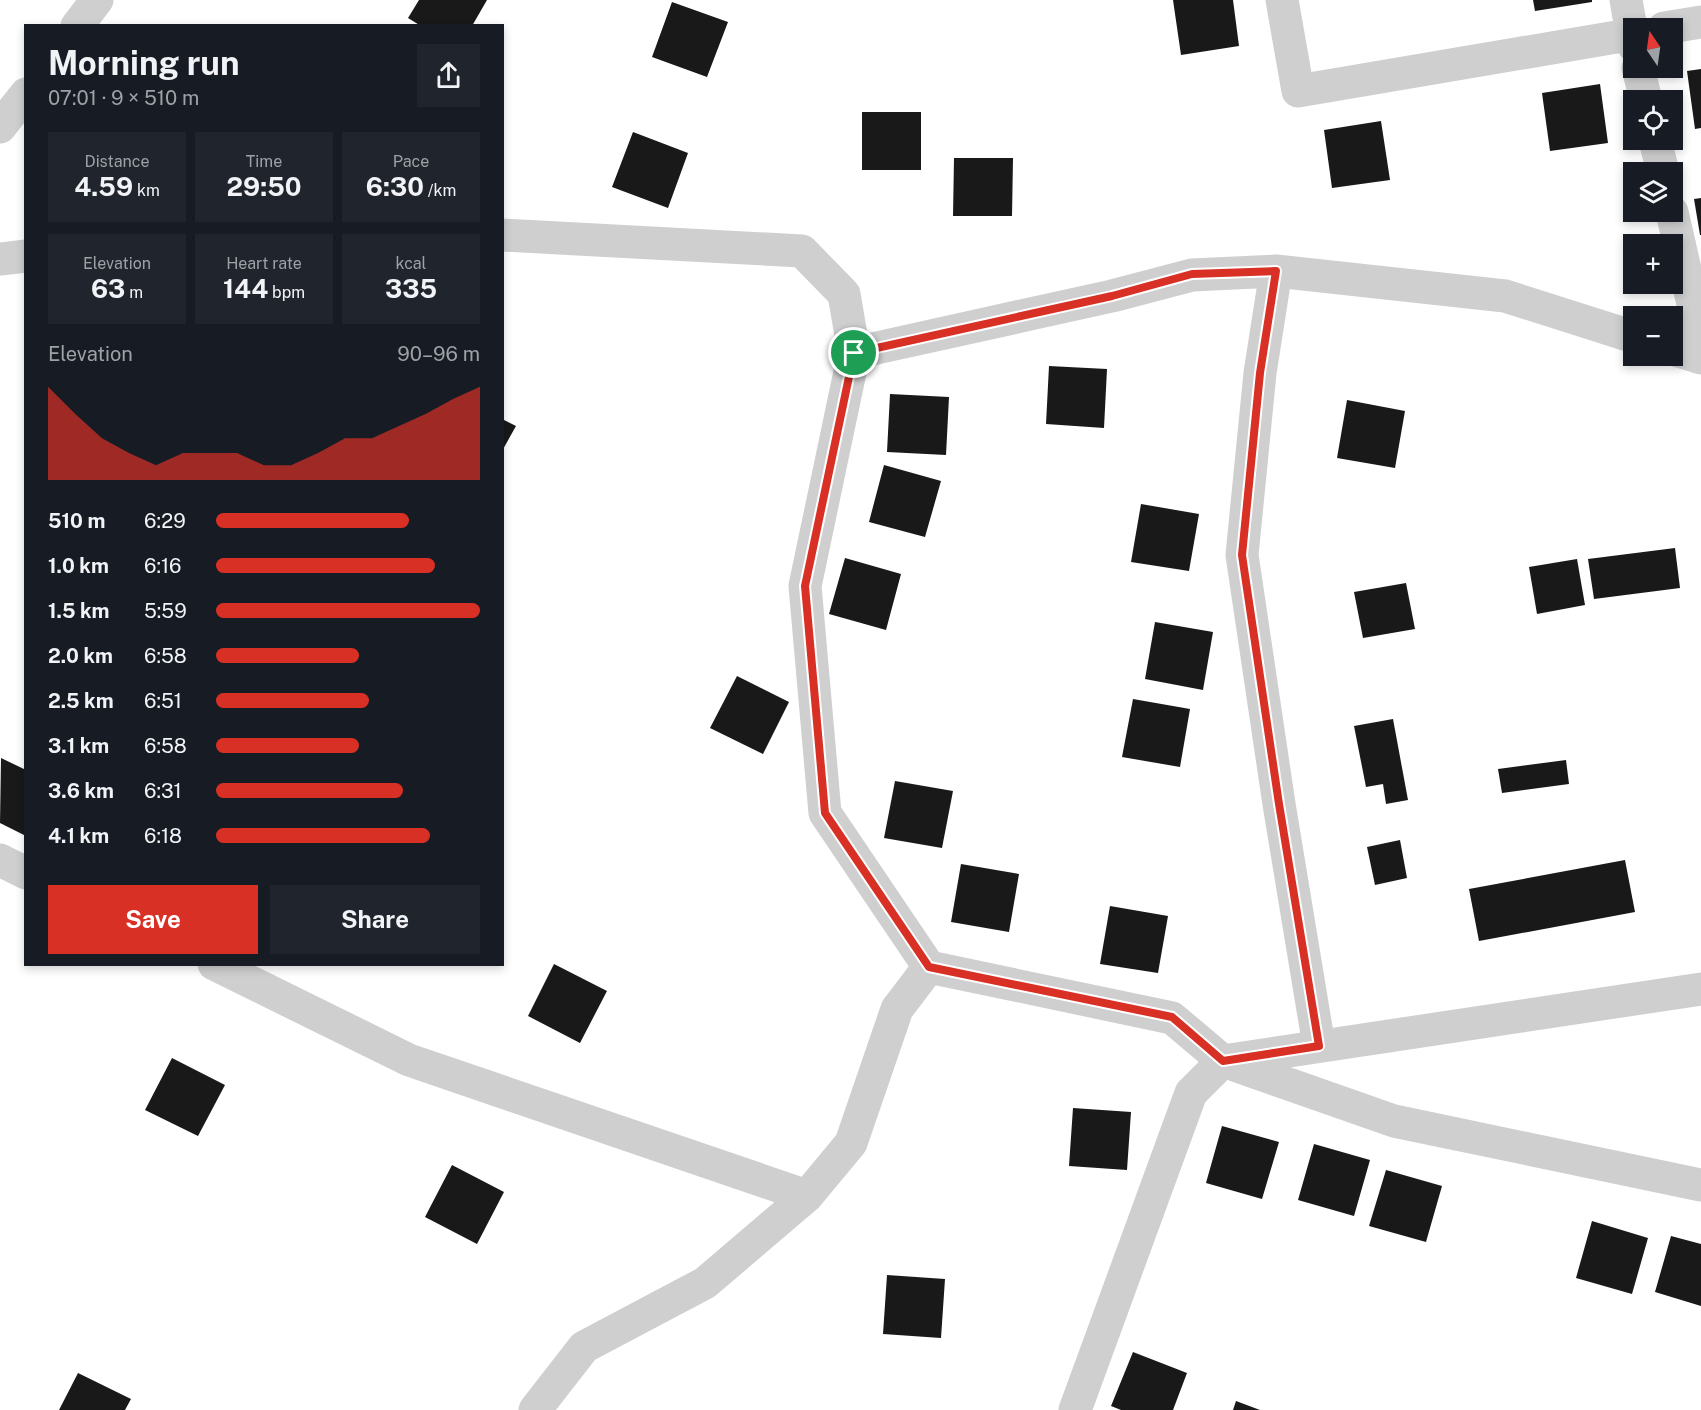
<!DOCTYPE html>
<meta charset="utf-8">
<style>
body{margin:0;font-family:"Public Sans",sans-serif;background:#20242c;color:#f1f3f6;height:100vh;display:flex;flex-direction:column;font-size:22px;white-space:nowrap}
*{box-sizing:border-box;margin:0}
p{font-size:20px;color:#9ea1a6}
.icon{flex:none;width:33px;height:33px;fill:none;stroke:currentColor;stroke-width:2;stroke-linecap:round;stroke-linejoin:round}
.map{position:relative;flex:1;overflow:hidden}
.panel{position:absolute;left:24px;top:24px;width:480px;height:942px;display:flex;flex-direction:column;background:#171b24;border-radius:0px;box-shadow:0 3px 9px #0003}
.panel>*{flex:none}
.needle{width:39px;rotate:347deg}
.buttons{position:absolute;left:1623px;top:18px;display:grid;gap:12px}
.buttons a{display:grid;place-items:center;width:60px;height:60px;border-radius:0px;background:#171b24;box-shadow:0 3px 9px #0003;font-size:30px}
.pin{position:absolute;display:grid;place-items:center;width:51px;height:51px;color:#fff;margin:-26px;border:3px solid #fff;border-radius:50%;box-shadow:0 2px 6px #0007}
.round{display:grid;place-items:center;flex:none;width:63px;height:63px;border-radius:0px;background:#20242c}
.head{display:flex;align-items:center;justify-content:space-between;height:102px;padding:0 24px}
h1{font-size:33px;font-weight:700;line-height:45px}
.figures{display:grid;grid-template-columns:repeat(3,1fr);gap:9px;height:102px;padding:6px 24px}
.figures div{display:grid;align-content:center;border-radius:0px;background:#20242c;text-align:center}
.figures b{font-size:26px;font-weight:700}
.figures small{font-size:16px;font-weight:400}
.figures p{font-size:16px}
.chart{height:168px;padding:12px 24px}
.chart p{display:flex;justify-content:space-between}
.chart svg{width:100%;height:108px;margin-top:6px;fill:#d93025;opacity:.7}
.cta{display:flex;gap:12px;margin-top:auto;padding:12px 24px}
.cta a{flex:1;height:69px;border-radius:0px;background:#d93025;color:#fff;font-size:24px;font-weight:700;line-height:69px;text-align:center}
.cta a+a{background:#20242c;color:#f1f3f6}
ul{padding:0 24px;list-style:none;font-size:20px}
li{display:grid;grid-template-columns:96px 72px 1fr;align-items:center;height:45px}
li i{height:15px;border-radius:8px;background:#d93025}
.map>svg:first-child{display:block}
</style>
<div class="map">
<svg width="1701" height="1410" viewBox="0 0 1701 1410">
<rect width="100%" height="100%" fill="#fff"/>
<path fill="#191919" d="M419 0H487L472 26H421L408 18Z
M1173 0H1233L1239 46 1181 55Z
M1533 0H1592V2L1535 11Z
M672 2 728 22 707 77 652 57Z
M1701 69V128L1695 129 1687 71Z
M1600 84 1608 143 1550 151 1542 93Z
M862 112H921V170H862Z
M1381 121 1390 180 1332 188 1324 130Z
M633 132 688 153 668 208 612 187Z
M954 158H1013L1012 216H953Z
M1701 198V235H1700L1694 199Z
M1049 366 1107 369 1104 428 1046 424Z
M890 394 949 397 946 455 887 452Z
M1347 400 1405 411 1395 468 1337 458Z
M502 419 516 426 502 451Z
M884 465 941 481 925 537 869 522Z
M1141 504 1199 514 1189 571 1131 562Z
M1675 548 1680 588 1594 599 1588 559Z
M845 558 901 574 886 630 829 614Z
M1577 559 1585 605 1537 614 1529 567Z
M1406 583 1415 629 1363 638 1354 592Z
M1155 622 1213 632 1203 690 1145 679Z
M737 676 789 702 763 754 710 728Z
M1133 699 1190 709 1180 767 1122 757Z
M1393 719 1408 800 1386 804 1383 784 1366 787 1354 726Z
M1 758 26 770V836L0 823Z
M1566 760 1569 784 1502 793 1498 769Z
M895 781 953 791 942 848 884 838Z
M1400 840 1407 878 1375 885 1367 847Z
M1625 860 1635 912 1479 941 1469 889Z
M961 864 1019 874 1009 932 951 922Z
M1110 906 1168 916 1158 973 1100 964Z
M554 964 607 991 580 1043 528 1016Z
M172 1058 225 1085 198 1136 145 1110Z
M1073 1108 1131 1112 1127 1170 1069 1166Z
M1222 1126 1279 1142 1262 1199 1206 1183Z
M1314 1144 1370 1160 1354 1216 1298 1200Z
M452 1165 504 1192 477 1244 425 1217Z
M1386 1170 1442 1186 1426 1242 1369 1226Z
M1592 1221 1648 1238 1632 1294 1576 1278Z
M1671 1236 1701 1244V1306L1655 1292Z
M887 1275 945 1279 941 1338 883 1334Z
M1133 1352 1187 1373 1173 1410H1121L1111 1406Z
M78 1373 131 1399 125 1410H59Z
M1236 1401 1260 1410H1233Z"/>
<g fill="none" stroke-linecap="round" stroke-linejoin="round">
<path stroke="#cfcfcf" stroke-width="33" d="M1282 0 1298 91 1634 34
M1626 0 1634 46
M77 26 97 0
M1664 28 1701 22
M1638 68 1646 100
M0 127 26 94
M1655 140 1663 172
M1672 212 1701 339
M502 235 802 251 844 294 854 353 1112 296 1192 275 1276 271 1505 296 1634 337
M0 259 26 256
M1276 271 1260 373 1242 555 1279 804 1319 1046
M1672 349 1701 358
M0 860 26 873
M214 964 409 1060 807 1196
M929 967 1172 1018 1223 1061 1701 989
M535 1410 584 1347 705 1283 807 1196 851 1143 897 1009 929 967 825 813 805 586 854 353
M1075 1410 1191 1093 1223 1061 1394 1121 1701 1185"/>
</g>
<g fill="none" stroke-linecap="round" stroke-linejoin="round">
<defs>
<path id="route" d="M1276 271 1260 373 1242 555 1279 804 1319 1046 1223 1061 1172 1017 929 967 825 813 805 586 854 353 1112 296 1192 274Z"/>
</defs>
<use href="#route" stroke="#fff" stroke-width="12"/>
<use href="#route" stroke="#d93025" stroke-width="8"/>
</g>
</svg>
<div class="buttons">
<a><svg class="needle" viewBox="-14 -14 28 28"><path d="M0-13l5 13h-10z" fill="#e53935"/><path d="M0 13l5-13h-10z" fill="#9ea1a6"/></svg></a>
<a><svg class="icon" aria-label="locate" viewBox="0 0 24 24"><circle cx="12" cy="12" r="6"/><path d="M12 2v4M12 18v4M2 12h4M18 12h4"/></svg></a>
<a><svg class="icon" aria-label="layers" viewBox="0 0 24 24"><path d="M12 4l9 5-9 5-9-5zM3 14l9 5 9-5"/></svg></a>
<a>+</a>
<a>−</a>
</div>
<div class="pin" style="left:854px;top:353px;background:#1e9e55"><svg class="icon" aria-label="arrive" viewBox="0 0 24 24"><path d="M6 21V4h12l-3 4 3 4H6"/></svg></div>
<section class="panel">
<div class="head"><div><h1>Morning run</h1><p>07:01 · 9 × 510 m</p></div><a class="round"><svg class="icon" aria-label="share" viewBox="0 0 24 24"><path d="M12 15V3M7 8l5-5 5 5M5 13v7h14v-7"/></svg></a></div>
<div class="figures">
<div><p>Distance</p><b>4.59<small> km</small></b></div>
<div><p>Time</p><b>29:50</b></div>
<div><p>Pace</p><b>6:30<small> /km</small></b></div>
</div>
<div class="figures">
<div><p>Elevation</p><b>63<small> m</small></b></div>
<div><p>Heart rate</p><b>144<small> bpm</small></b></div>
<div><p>kcal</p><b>335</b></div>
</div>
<div class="chart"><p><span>Elevation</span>90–96 m</p>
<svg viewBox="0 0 160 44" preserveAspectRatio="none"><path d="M0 44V6L10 17L20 27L30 33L40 38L50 33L60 33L70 33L80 38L90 38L100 33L110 27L120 27L130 22L140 17L150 11L160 6V44z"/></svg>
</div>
<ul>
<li><b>510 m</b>6:29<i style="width:73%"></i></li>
<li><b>1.0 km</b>6:16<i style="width:83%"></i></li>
<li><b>1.5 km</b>5:59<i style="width:100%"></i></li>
<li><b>2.0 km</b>6:58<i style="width:54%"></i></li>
<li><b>2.5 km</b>6:51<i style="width:58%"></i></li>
<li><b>3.1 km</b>6:58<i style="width:54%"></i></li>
<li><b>3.6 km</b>6:31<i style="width:71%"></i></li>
<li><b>4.1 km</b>6:18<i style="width:81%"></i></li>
</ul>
<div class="cta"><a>Save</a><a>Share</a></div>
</section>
</div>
